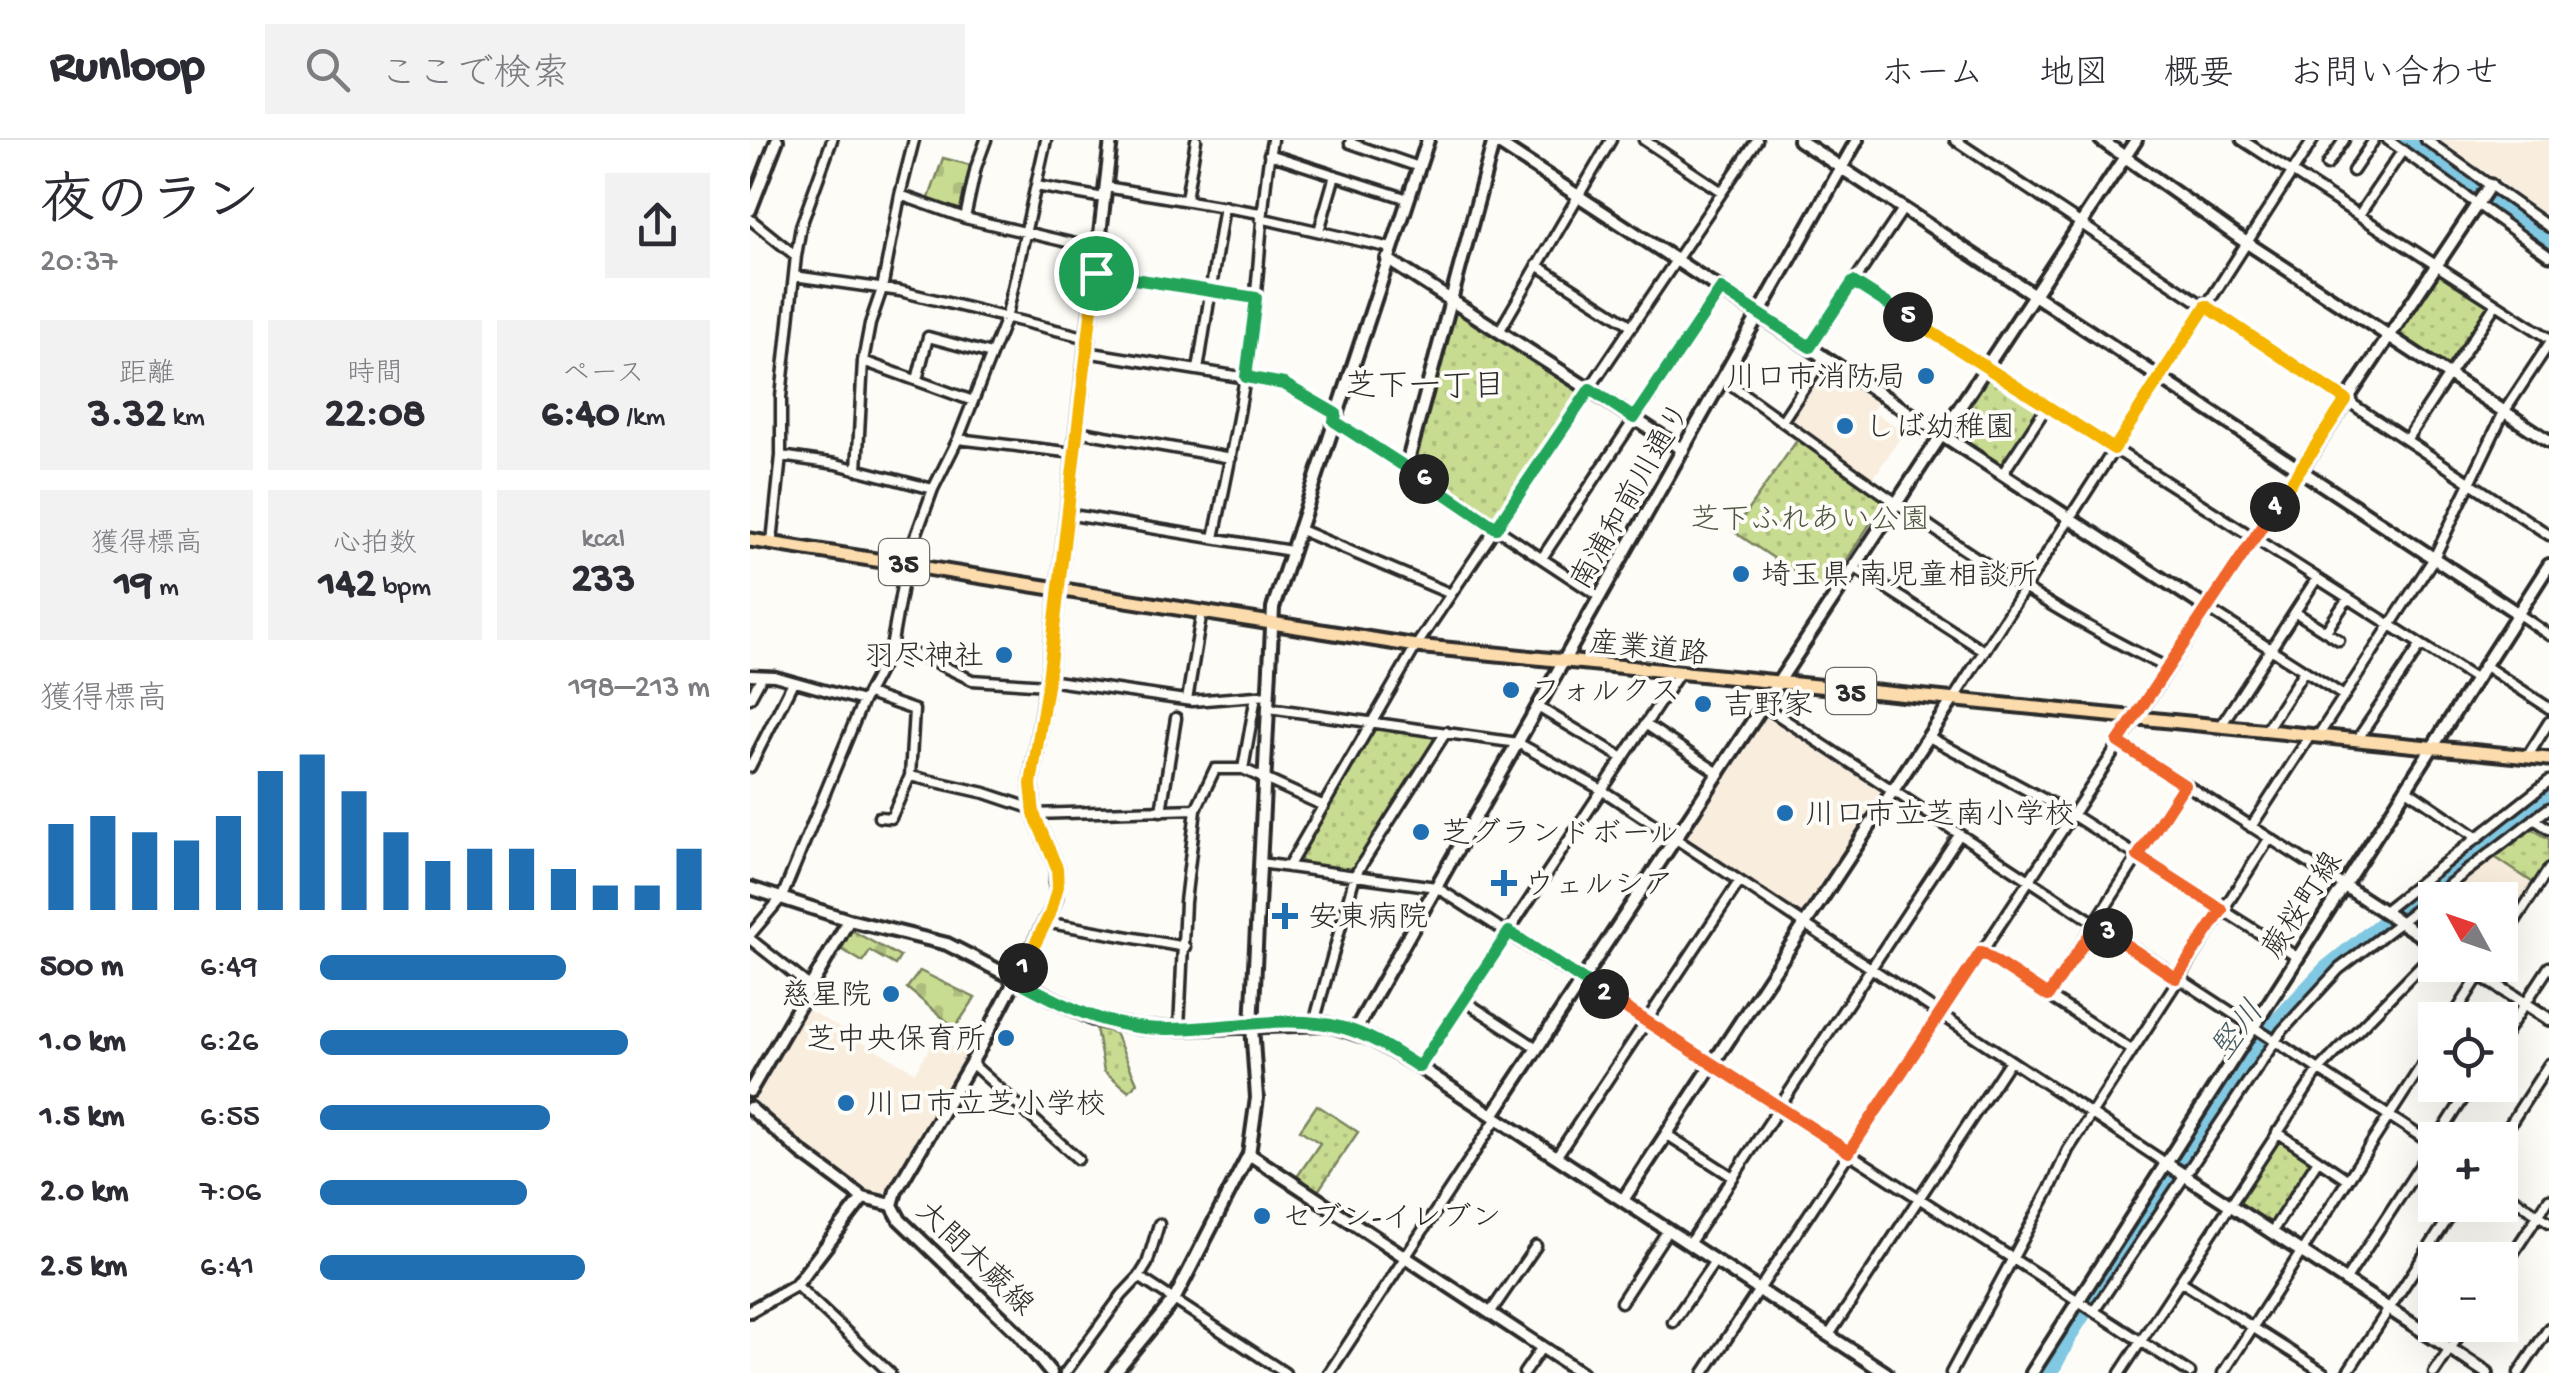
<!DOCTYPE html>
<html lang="ja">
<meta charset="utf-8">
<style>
body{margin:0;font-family:"Gochi Hand","Klee One",sans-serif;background:#f2f2f3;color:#2b2b33;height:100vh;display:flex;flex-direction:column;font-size:38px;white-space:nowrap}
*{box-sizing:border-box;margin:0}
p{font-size:32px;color:#7c7c81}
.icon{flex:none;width:55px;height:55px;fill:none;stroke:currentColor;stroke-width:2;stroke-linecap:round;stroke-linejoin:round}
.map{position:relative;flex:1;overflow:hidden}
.drawer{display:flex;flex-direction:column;background:#fff;width:750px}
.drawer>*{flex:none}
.needle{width:65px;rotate:310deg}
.buttons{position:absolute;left:1668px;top:742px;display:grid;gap:20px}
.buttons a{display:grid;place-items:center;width:100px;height:100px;border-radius:0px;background:#fff;box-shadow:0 10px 40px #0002;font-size:50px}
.pin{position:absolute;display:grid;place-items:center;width:85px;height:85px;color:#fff;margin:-42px;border:5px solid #fff;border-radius:50%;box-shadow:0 2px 10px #0007}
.km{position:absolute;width:50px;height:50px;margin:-25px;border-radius:50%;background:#222;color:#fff;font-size:28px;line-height:50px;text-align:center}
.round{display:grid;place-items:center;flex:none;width:105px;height:105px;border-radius:0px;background:#f2f2f3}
.headline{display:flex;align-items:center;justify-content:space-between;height:170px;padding:0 40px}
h1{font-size:55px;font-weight:800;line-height:75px}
.metrics{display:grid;grid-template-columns:repeat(3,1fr);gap:15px;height:170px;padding:10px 40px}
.metrics div{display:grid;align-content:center;border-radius:0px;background:#f2f2f3;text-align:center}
.metrics b{font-size:42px;font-weight:800}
.metrics small{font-size:28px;font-weight:400}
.metrics p{font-size:28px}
.chart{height:280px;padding:20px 40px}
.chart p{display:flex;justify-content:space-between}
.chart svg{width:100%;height:180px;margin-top:10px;stroke:#1f6fb2;stroke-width:6}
ul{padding:0 40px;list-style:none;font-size:32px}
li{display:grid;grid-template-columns:160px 120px 1fr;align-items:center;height:75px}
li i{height:25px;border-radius:12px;background:#1f6fb2}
header{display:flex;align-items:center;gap:60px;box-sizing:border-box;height:140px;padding:0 50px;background:#fff;border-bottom:2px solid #e1e1e2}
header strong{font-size:48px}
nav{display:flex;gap:55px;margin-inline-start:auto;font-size:35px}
.search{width:700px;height:90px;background:#f2f2f3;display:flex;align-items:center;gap:25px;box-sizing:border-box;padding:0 35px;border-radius:0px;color:#7c7c81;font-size:38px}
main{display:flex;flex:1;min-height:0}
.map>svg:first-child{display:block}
</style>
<header>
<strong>Runloop</strong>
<div class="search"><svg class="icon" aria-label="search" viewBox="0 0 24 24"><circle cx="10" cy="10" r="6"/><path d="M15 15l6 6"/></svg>ここで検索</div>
<nav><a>ホーム</a><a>地図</a><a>概要</a><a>お問い合わせ</a></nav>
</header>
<main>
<section class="drawer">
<div class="headline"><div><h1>夜のラン</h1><p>20:37</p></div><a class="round"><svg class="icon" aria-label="share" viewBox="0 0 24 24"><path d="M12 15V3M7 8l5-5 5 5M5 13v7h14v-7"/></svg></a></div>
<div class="metrics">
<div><p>距離</p><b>3.32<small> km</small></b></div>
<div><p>時間</p><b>22:08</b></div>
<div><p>ペース</p><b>6:40<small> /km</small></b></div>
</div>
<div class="metrics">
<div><p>獲得標高</p><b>19<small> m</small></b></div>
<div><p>心拍数</p><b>142<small> bpm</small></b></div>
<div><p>kcal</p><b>233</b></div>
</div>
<div class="chart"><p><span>獲得標高</span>198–213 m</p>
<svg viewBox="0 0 160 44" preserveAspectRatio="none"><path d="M5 44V23M15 44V21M25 44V25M35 44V27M45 44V21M55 44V10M65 44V6M75 44V15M85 44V25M95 44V32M105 44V29M115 44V29M125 44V34M135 44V38M145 44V38M155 44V29"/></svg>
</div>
<ul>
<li><b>500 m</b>6:49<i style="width:63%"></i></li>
<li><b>1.0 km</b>6:26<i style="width:79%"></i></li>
<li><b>1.5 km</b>6:55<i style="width:59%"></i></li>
<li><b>2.0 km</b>7:06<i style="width:53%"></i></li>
<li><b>2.5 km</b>6:41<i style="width:68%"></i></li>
</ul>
</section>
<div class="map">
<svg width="1799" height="1233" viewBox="0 0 1799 1233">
<defs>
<pattern id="cemetery-stones" width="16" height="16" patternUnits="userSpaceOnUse" patternTransform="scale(2.5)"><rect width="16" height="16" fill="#c8dc91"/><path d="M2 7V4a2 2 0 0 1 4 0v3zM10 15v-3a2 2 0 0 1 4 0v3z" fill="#acbd7d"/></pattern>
<pattern id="park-dots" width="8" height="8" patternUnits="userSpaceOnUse" patternTransform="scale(2.5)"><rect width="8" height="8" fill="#c8dc91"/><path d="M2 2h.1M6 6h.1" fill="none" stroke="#acbd7d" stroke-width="1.8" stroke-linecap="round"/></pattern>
</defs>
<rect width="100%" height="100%" fill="#fdfcf7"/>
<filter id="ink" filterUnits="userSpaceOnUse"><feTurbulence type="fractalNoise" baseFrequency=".01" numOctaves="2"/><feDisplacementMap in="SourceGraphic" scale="20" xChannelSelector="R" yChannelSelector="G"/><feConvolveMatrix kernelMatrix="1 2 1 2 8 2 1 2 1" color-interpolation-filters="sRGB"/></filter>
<g filter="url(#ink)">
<path fill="#f9eddd" d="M1690 0H1799V77Z
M1075 224 1129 260 1122 271 1154 292 1122 340 1037 280Z
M1021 575 1132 648 1134 655 1055 773 1048 775 937 700V691L1013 577Z
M1743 716 1785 744 1750 798V760H1686Z
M53 867 165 932 187 895 216 917 139 1054 113 1055 53 1011 2 961Z"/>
<path fill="url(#cemetery-stones)" stroke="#7a845e" stroke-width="2.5" d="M193 18 220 25 209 73 178 61Z
M99 789 150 817 145 825 120 811 113 822 88 807Z
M170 831 225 858 205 888 157 848Z"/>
<path fill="url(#park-dots)" stroke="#7a845e" stroke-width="2.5" d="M1694 132 1739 163 1740 167 1702 225 1696 226 1650 197 1648 191 1687 133Z
M710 171 827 249 828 254 748 375 741 378 668 328 664 321 704 174Z
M1242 237 1288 265 1289 271 1250 325 1205 294 1203 287 1235 238Z
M1048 299 1135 360 1076 453 983 391Z
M628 588 681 595 685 603 605 727 599 731 554 724 549 716 622 590Z
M1777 689H1782L1799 699V724L1785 744 1743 716Z
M346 888 365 893 387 943 379 951 354 931Z
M567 965 608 992 568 1051 547 1037 570 1003 550 990Z
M1531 999 1561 1020V1024L1523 1083 1518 1084 1491 1066 1489 1058 1527 1000Z"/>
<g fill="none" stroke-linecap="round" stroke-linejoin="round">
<path stroke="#81c8e2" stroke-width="18" d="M1658 0 1799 101
M1299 1233 1321 1191 1443 1000 1483 939 1520 890 1577 829 1799 651"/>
<defs>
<path id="street" d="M164 0 150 55 215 78 347 109
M601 0 600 3 669 27
M894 0 972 52
M1205 0 1799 395
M1492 0 1799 198
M1638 0 1799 116
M1676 0 1799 87
M519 14 658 59
M1577 25 1594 0
M1603 31 1624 0
M286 46 354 58
M356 47 510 73
M436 59 446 0
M1609 75 1653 10
M215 78 226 27 236 0
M510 78 641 108
M0 79 46 116
M569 91 585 35
M787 125 882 186
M346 133 506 158
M44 136 150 151 338 198
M1103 142 1725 539
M750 190 861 0
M1060 207 1153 69
M336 212 534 244 586 274
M113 221 223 261
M448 230 474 66
M973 239C1117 341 1259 452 1418 528
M167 240 178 197 241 214
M584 281 850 457
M1032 281 1075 216
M327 291 481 318
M208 299 324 313
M1656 300 1746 164
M31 316 86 324 183 349
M107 330 113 221 120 184 132 149 150 55
M1253 333 1297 266
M316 374 541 411
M548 389 701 454
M464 398C480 320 497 242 505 162 511 107 512 54 522 0
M22 402 31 316V257L46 116 51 86 82 0
M792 418 971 149
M1105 428 1234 511
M1458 469 1594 556
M1545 472 1589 500
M1767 473 1799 495
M1576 491 1598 458
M141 508 176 518 222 540 297 545
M1734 525 1799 568
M0 535 24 536 113 561
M298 540 442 561 519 555
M118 554 164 570 160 636 141 678 129 677
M0 558 12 536
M437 560 452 471
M1202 561 1563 0
M1014 566 1685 1006
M788 567 873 618
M519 568 768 603 852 650 1414 1022
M895 584 970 634
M1470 587 1567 438
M1516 590 1554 531
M1568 596 1684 418 1754 272 1799 204
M1179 597 1321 674 1547 817
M1607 600 1671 505
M1369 602 1593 745
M1777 617 1799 582
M0 627 43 542
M493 629 506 556
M160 636 235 653 283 669
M1655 648 1728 698
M411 671 426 578
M284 674 446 669
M1784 679 1799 689
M1501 687 1560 596
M510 723 686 747 1440 1233
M538 727 666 506 1007 0
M1634 771 1799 641
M295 782 435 807
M0 795 32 757 113 561 141 508 156 423 183 349 208 299 257 175 296 0
M0 799 58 845
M1750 804 1799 729
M1231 812 1380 909
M1298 856 1434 645
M713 860 787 908
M1701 880 1736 825
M564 883 605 735 696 592
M429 889 435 762 446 669 465 629H493L574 666
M1750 902 1799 827
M221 923 328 1019
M669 927 928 535
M1527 992 1597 1039
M916 994 983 1037
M1687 1000 1722 945
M1750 1000 1799 924
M806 1017 989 742
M1750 1049 1799 1082
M1521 1093 1568 1020
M939 1104 1209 695
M1750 1133 1799 1059
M389 1137 535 1233
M1595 1141 1685 1003
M1432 1142 1574 1233
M46 1145 140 1233
M871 1162 918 1090
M1344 1171 1532 891 1589 829 1799 668
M740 1173 786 1106
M923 1182 965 1121
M1079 1195 1259 922
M315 1233 372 1155 389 1137 397 1124 409 1084
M579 1233 747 978
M774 1233 792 1207
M954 1233 1550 330
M1201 1233 1300 1049 1318 1010 1519 699
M1370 1233 1569 930 1685 811
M1473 1233 1685 905
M1597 1233 1707 1065
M1684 1233 1716 1185
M1769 1233 1799 1188"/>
<path id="secondary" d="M743 0 1458 469
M1049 0 1767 473
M1351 0 1488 97 1799 301
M0 70 27 0
M637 119 933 310
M656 328 744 0
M1550 330 1740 45
M1593 745 1685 805
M0 748 99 780 197 804 343 879 391 888 429 889 577 884 622 899 669 927 1136 1233
M1715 825 1799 879
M605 891 1107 0
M0 951 99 780
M0 968 51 1012 113 1058 142 1065
M743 975 1386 0
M499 1014 831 1233
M1414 1022 1737 1233
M873 1060 1202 561
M0 1171 46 1145 113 1058
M301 1233 268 1193 150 1080 142 1065 146 1051 228 911 300 773 306 756 307 728 284 674 281 643 299 530 361 0
M364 1233 424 1160 499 1014 507 958 502 886 523 468 678 0
M1282 1233 1799 425"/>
<path id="primary" d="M0 400 666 506 1799 619"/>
</defs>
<use href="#street" stroke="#2b2b2b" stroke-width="15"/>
<use href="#secondary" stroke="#2b2b2b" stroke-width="18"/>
<use href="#primary" stroke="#2b2b2b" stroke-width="19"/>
<use href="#street" stroke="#fdfcf7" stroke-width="8"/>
<use href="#secondary" stroke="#fdfcf7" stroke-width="10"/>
<use href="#primary" stroke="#fcdcac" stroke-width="11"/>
</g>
</g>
<g fill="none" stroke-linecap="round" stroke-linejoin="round" filter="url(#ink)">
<defs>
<path id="split-1" d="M273 828 300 774 308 746 307 728 284 674 281 644 298 540 346 133"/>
<path id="split-2" d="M273 828 266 840C311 863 344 883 395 888 459 894 533 871 594 888 622 896 645 912 669 927L759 792 854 854"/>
<path id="split-3" d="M854 854 1099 1012 1231 812 1298 856 1346 785 1358 793"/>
<path id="split-4" d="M1358 793 1426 838 1472 770 1388 716 1434 645 1368 602 1525 367"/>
<path id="split-5" d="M1158 177 1364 309 1456 166 1596 260 1525 367"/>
<path id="split-6" d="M674 339 746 388 840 249 884 278 971 149 1060 207 1103 142 1158 177"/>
<path id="split-7" d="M346 133 506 158 496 237 534 244 586 274 584 281 674 339"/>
</defs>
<use href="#split-1" stroke="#fff" stroke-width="20"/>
<use href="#split-2" stroke="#fff" stroke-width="20"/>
<use href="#split-3" stroke="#fff" stroke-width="20"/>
<use href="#split-4" stroke="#fff" stroke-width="20"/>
<use href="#split-5" stroke="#fff" stroke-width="20"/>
<use href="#split-6" stroke="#fff" stroke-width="20"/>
<use href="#split-7" stroke="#fff" stroke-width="20"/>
<use href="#split-1" stroke="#f5b400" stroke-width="12"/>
<use href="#split-2" stroke="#22a559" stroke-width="12"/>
<use href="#split-3" stroke="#f0652b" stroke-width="12"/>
<use href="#split-4" stroke="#f0652b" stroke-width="12"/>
<use href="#split-5" stroke="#f5b400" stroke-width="12"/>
<use href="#split-6" stroke="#22a559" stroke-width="12"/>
<use href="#split-7" stroke="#22a559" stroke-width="12"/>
</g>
<g fill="#1f6fb2" stroke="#fdfcf7" stroke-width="4">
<circle cx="1176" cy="236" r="10"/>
<circle cx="1095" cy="286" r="10"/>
<circle cx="991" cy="434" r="10"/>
<circle cx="254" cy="515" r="10"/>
<circle cx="761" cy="550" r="10"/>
<circle cx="953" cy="564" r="10"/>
<circle cx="1035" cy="673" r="10"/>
<circle cx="671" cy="692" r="10"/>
<path d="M749 728h10v10h10v10h-10v10h-10v-10h-10v-10h10z"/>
<path d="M530 761h10v10h10v10h-10v10h-10v-10h-10v-10h10z"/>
<circle cx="141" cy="854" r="10"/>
<circle cx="256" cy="898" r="10"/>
<circle cx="96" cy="963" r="10"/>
<circle cx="512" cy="1076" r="10"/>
</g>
<g text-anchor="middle" stroke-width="8" stroke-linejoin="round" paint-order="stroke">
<g fill="#fdfcf7" stroke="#6a6a68" stroke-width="2.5">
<rect x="129" y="399" width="50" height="46" rx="8"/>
<rect x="1076" y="528" width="50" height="46" rx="8"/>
</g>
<g font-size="28" font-weight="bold" fill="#2b2b2b">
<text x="154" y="432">35</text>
<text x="1101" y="561">35</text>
</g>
<g font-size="30" fill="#2b2b2b" stroke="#fdfcf7" text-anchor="start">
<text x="1156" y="246" text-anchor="end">川口市消防局</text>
<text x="1115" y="296">しば幼稚園</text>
<text x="1011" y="444">埼玉県 南児童相談所</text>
<text x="234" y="525" text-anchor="end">羽尽神社</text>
<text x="781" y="560">フォルクス</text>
<text x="973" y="574">吉野家</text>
<text x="1055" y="683">川口市立芝南小学校</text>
<text x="691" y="702">芝グランドボール</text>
<text x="774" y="753">ウェルシア</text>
<text x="558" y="786">安東病院</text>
<text x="121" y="864" text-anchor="end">慈星院</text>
<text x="236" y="908" text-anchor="end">芝中央保育所</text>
<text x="116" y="973">川口市立芝小学校</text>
<text x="532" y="1086">セブン-イレブン</text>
</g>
<g font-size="30" fill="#2b2b2b" stroke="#fdfcf7">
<text transform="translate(879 355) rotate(-60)" y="10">南浦和前川通り</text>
<text transform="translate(899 507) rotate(6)" y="10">産業道路</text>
<text transform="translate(1551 764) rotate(-57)" y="10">蕨桜町線</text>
<text transform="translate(226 1117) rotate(44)" y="10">大間木蕨線</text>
</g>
<g font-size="30" fill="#525744" stroke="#fdfcf7">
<text x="1060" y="388">芝下ふれあい公園</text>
</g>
<g font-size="32" fill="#2b2b2b" stroke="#fdfcf7">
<text x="675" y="255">芝下一丁目</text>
</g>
<g font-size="32" font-style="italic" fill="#455a62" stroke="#fdfcf7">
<text transform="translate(1486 889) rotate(-53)" y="11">竪川</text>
</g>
</g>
</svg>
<div class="buttons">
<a><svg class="needle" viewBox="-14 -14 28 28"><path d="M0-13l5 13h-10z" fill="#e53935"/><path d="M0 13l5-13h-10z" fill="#7c7c81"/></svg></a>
<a><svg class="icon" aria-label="locate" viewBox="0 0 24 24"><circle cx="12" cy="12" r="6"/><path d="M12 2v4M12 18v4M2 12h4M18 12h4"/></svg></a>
<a>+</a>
<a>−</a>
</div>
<div class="pin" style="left:346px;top:133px;background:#1e9e55"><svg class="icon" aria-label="arrive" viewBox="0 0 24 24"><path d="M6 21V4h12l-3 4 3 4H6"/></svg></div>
<b class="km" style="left:273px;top:828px">1</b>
<b class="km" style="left:854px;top:854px">2</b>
<b class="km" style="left:1358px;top:793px">3</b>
<b class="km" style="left:1525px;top:367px">4</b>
<b class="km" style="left:1158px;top:177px">5</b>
<b class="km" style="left:674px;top:339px">6</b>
</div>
</main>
